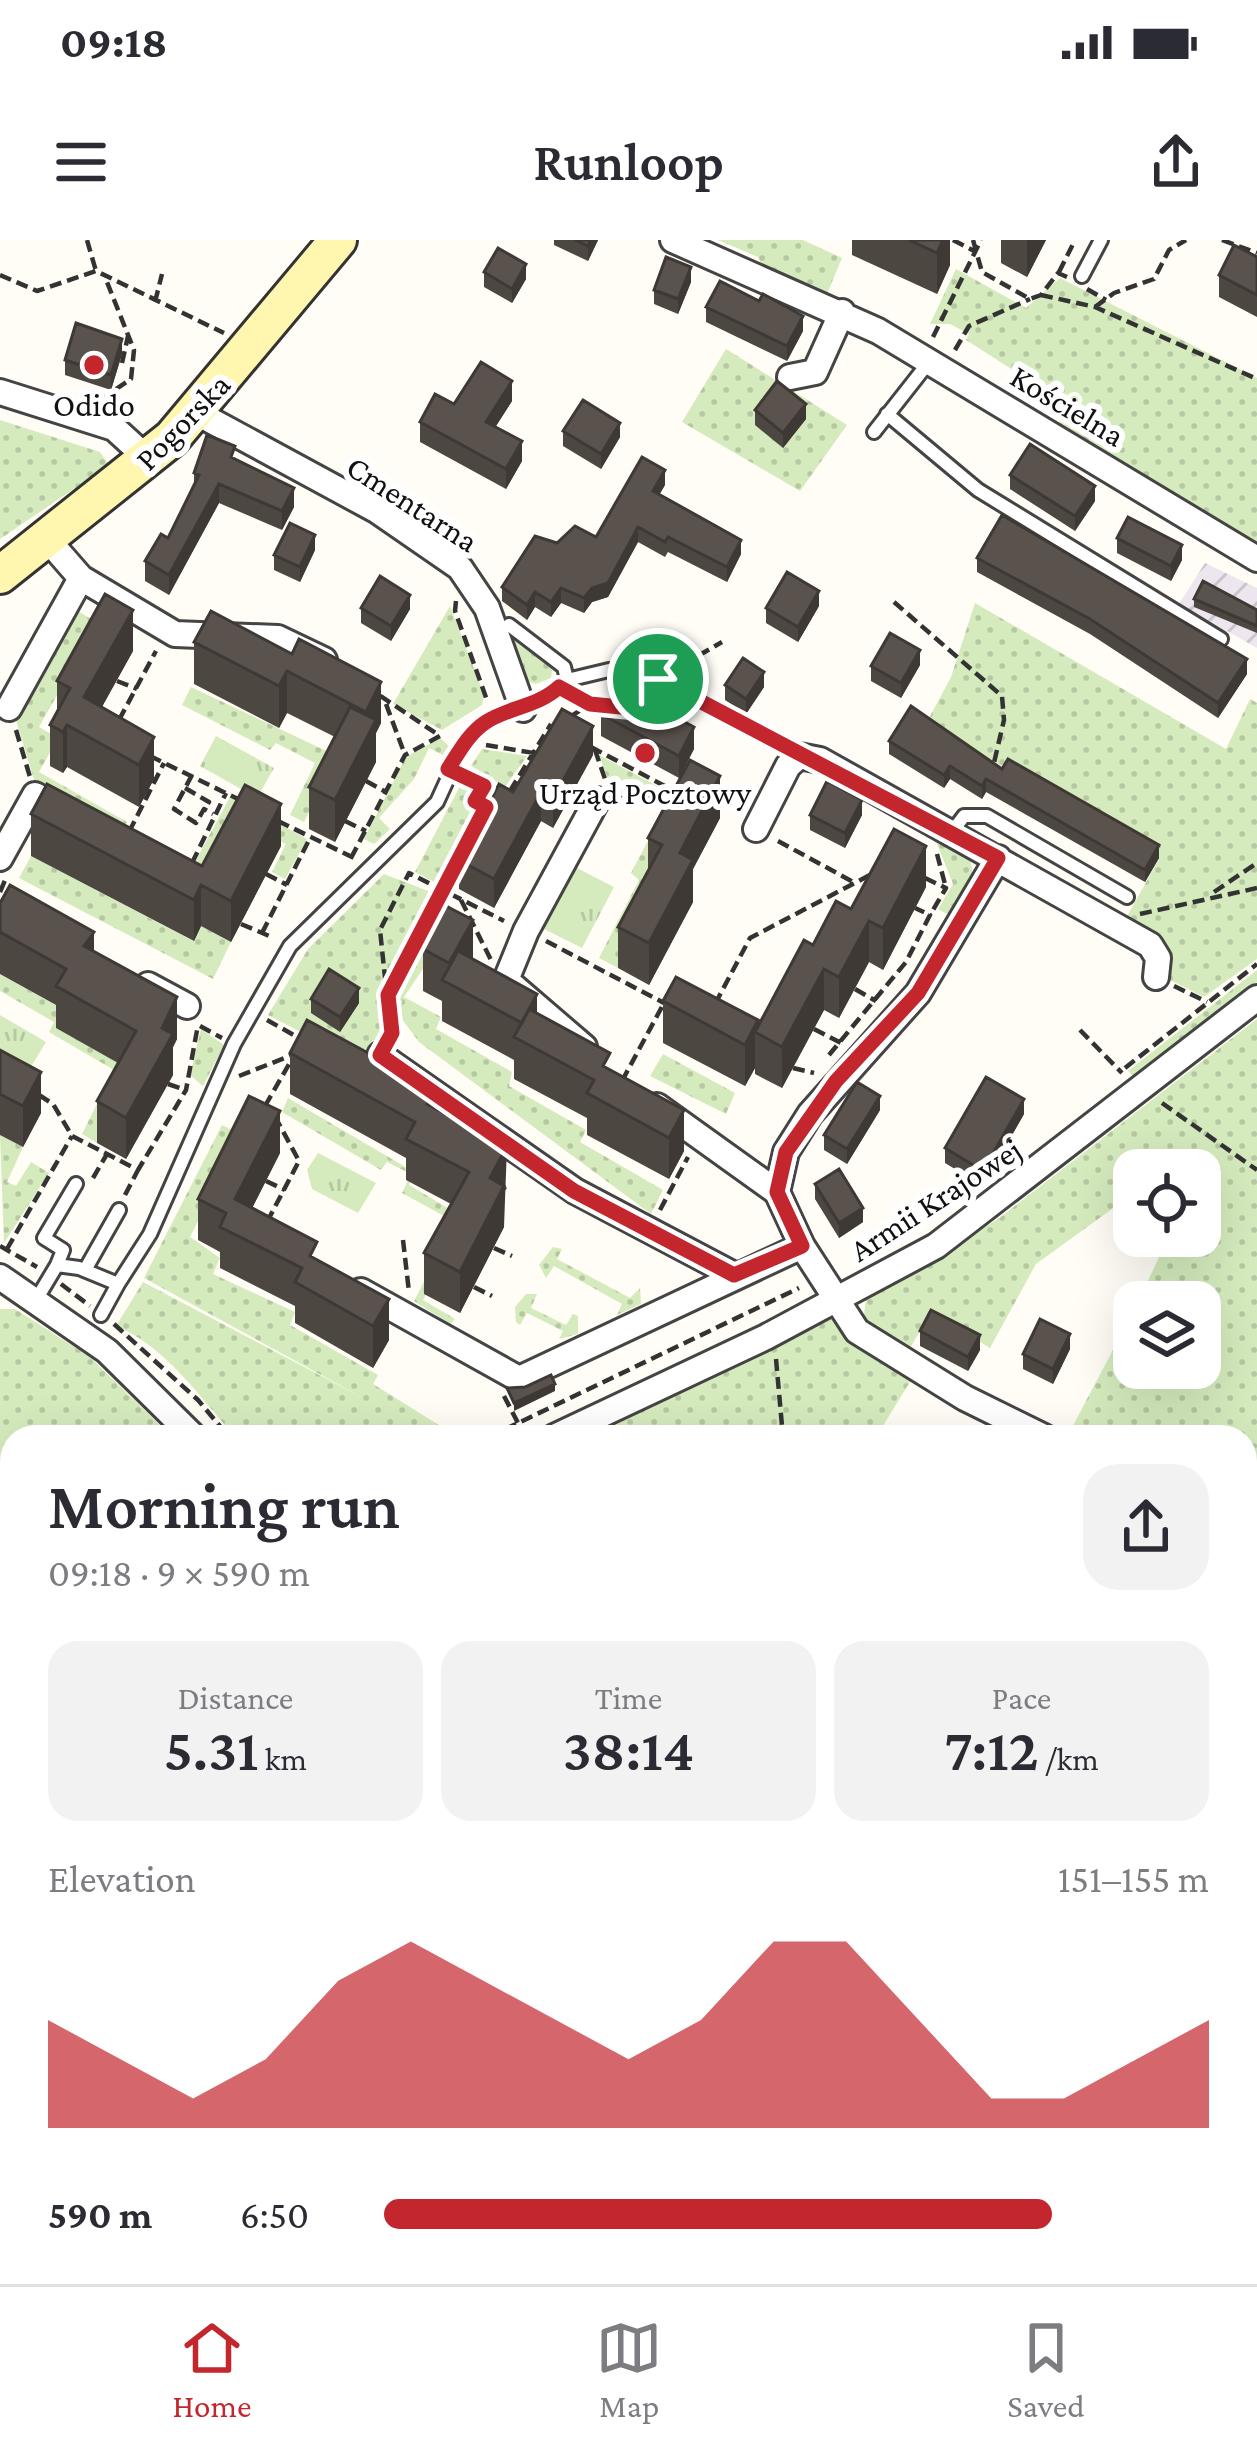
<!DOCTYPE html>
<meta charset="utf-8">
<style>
body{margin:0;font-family:"Crimson Pro",serif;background:#f2f2f3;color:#2b2b33;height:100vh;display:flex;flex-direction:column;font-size:45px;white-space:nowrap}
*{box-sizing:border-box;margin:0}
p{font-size:39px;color:#7c7c81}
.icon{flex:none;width:66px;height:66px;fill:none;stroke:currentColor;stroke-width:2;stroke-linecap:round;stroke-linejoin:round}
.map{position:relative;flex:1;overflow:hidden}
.sheet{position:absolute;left:0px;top:1185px;width:1257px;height:861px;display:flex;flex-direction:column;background:#fff;border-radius:36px 36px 0 0;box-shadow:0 12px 48px #0002}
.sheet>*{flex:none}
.tools{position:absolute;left:1113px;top:909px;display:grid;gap:24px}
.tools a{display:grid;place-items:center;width:108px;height:108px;border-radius:24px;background:#fff;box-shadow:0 12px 48px #0002;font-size:60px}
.pin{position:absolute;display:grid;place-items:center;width:102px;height:102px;color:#fff;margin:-51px;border:6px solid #fff;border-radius:50%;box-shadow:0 3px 12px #0007}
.round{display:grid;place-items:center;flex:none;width:126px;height:126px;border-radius:36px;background:#f2f2f3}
.head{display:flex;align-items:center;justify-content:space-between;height:204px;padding:0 48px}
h1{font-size:66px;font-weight:600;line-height:90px}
.figures{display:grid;grid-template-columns:repeat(3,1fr);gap:18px;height:204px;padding:12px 48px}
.figures div{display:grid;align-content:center;border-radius:30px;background:#f2f2f3;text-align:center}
.figures b{font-size:60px;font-weight:600}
.figures small{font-size:33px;font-weight:400}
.figures p{font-size:33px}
.chart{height:336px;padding:24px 48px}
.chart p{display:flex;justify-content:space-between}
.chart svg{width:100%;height:216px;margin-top:12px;fill:#c4262e;opacity:.7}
ul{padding:0 48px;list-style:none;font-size:39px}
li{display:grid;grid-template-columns:192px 144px 1fr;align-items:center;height:90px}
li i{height:30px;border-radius:15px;background:#c4262e}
.status{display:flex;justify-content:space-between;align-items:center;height:84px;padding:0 60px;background:#fff;direction:ltr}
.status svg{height:33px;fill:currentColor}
header{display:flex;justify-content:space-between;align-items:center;height:156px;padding:0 48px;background:#fff;font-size:54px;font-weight:600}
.tab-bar{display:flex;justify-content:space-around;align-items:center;height:168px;border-top:3px solid #e1e1e2;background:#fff;font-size:33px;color:#7c7c81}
.tab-bar a{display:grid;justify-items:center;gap:6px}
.tab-bar .current{color:#c4262e}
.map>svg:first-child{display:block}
</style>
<div class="status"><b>09:18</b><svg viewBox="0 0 49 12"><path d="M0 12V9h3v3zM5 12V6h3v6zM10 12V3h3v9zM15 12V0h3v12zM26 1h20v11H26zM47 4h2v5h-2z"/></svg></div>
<header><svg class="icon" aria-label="menu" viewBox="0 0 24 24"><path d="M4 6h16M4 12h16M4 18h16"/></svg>Runloop<svg class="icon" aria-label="share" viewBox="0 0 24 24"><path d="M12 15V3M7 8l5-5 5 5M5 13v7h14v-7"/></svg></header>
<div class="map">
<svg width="1257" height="2044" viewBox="0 0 1257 2044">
<defs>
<pattern id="industrial-furrows" width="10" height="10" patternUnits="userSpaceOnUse" patternTransform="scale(3)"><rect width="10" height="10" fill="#eee6ef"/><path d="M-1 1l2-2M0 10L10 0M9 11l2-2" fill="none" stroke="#cbc4cc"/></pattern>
<pattern id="grass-dots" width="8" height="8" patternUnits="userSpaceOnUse" patternTransform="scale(3)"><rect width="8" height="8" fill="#d5ebbd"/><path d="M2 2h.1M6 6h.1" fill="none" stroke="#b6c8a1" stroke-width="1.8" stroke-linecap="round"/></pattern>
<pattern id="park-tufts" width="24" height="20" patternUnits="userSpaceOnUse" patternTransform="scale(3)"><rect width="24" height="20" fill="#d5ebbd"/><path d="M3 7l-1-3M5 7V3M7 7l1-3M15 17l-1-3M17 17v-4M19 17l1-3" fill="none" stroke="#b6c8a1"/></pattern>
</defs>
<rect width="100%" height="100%" fill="#fffdf5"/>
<path fill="url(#industrial-furrows)" d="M1205 323 1257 348V408L1179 364Z"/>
<path fill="url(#grass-dots)" d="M718 0H803L842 18 827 54 763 28 758 17Z
M956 29 1026 68 1060 38 1257 138V302L1208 279 1060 184 1058 159 966 100 969 94 950 84H930Z
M726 109 847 185 800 251 682 182Z
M0 180 100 212 109 225 0 299Z
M975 363 1226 509 1250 459 1257 463V719L1204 757 1170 740 1165 702 1126 678 1159 619 927 482 951 437Z
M450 366 484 455 482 465 442 490 393 464Z
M71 367 98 383 39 487 58 498 39 532 127 582 122 591 35 543 13 470Z
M498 381 553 423 551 438 536 444 524 440Z
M191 447 337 516 304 582 290 575 315 523 276 503 270 510 182 465Z
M440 498 449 506 443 515 429 508 414 539 379 578 390 589 374 604 364 599 406 517Z
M482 509 527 516 505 547 471 526Z
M599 515 663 549 623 555 612 550Z
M461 544 475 550 469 560 482 568 442 646 415 632Z
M673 553 662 647 618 728 599 718 639 640 631 633Z
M230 557 307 599 285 639 272 632 286 604 243 582 208 648 187 637Z
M932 591C984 621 979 627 954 678L938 669 953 644Z
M31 616 193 701 201 686 231 702 213 739 19 638Z
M384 634 436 654 459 675 404 757 441 777 436 789 512 832 509 846 586 890 580 902 663 950 651 974 419 802 399 775 402 761 383 749C384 783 388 806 347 816L268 775 308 709Z
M1257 730V742L1136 839 1128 831Z
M0 734 66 771 57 788 136 833 97 903 82 894 114 830 49 792 54 782 0 751Z
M1257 779V1230L1245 1235V1197H1067L1134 1070V1128H1200V1062H1138L1169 996H1200V930H1134V953L1036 1024 990 1108 931 1072 909 1110 863 1081 866 1060 998 979Z
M201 789 224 805 203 846 190 835Z
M663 814 735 853 726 874 650 836Z
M288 858 414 932 409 945 466 979 423 1060 455 1079 450 1084 414 1061 455 982 402 953 411 934 387 922 381 930 282 872Z
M222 885 242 895 190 997 220 1018 213 1034 295 1072 290 1085 378 1135 373 1144 458 1197H235C202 1159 164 1105 116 1086L143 1042 365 1159 144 1038Z
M0 895 23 907 7 942 16 946 31 922 49 933 4 1003Z
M553 1007 562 1009 557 1019 630 1058 640 1048 641 1064 617 1075 622 1064 554 1026 546 1038 539 1025Z
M526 1054H537L531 1068 566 1085 573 1074 578 1076V1094L559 1099 563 1091 527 1073 520 1085 516 1082 515 1067Z
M0 1069H15L90 1117 172 1197H12V1426L0 1450Z
M833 1077 856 1105 913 1137 881 1189 834 1197H581Z
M0 1577 12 1579V2029L0 2044Z
M104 2034H720L739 2044H121Z"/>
<path fill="url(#park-tufts)" d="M216 496 274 528 257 558 200 526Z
M575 627 614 647 582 708 542 688Z
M0 775 46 802 29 830 0 813Z
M318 913 376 943 358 973 312 949 307 930Z"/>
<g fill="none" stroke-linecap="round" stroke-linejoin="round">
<defs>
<path id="lane" d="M1082 36 1101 0
M887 174 978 250 1221 399
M874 192 929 122
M567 440 609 430
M952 592 964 576H987L1127 657
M57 1025 63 1010 44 998 76 944
M85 1030 119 970
M36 1060 57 1025 79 1028 118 1044 150 994 234 804 290 706 437 562 465 501 487 481 551 454 567 440 564 427 509 385
M101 1075 118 1044
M1245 1454 1257 1462"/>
<path id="street" d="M673 0 878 91 1257 319
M790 137 815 132 842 72
M0 152 114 188 149 220
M197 173 376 270 460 328 487 368 523 469
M47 299 81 338 175 394 278 398 324 420
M9 468 81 338
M756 589 788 526 799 516 820 520 1150 705 1158 718 1156 737
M0 618 35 555 69 574
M998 618 918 753 810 874 786 912 777 952 802 1006 857 1091 965 1158 1044 1197
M148 745 187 766
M584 807 506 740 526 691 597 560
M380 815 575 951 734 1035
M657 866 777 952
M0 1037 107 1111 194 1197
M361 1051 519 1139 802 1006
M554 1197 766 1097 936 1006 1257 758
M1245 1245 1257 1239
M0 1515 12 1514
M819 2044 821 2034"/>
<path id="secondary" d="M0 335 172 198 338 0"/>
</defs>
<use href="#lane" stroke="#444" stroke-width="18"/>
<use href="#street" stroke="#444" stroke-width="30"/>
<use href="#secondary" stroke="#333" stroke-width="42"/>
<path stroke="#333" stroke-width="4.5" stroke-dasharray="12 6" stroke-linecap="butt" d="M87 0 96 31
M953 0 974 11
M973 0 982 32 1030 59 1041 55 1058 33 1067 37
M1222 0 1257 13
M1059 32 1075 0
M0 35 37 51 96 31 224 93
M1087 49 1106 60
M1041 55 1095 67 1257 139
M155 62 162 34
M1095 67 1114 53 1154 39 1169 10 1186 0
M933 97 981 0
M955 110 969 86 1030 59
M122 123 128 96
M101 159 131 139 134 110 105 37
M456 361 455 371 488 463
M894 362 1002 456 1004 480 993 527
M624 426 632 424 778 505
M117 441 137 449
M574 456 609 466
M646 461 658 439 722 402
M386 464 405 515
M570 477 590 464
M119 480 156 411
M16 490 30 537
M486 505 534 513
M591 507 676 552
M595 510 605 539
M150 516 242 561
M192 535 174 569 196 583 204 569 213 574
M465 537 499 551
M366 541 386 552
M185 548 209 562 204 569
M510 551 551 484
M621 558 675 552
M278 581 354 618
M345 581 366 591
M129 592 164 523
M778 601 857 644
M937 614 946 648
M351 618 405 515 440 496 379 455
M192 623 226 553
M266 634 287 645
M925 638 946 648 930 675
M0 652 6 638
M1214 652 1257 623
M461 660 491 720
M1140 674 1257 648
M241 684 274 698
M262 693 310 598
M546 701 664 763
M1174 746 1207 762
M855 749 876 761
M388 755 486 567 475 561 484 546
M715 764 750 698 870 635
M267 780 299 798
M200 786 222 798
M814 789 841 803
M1080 790 1122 833
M391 795 380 690 409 633 504 681
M829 815 906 722 930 675 915 668
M793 828 814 833
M1125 828 1257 724
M239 836 295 814
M622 841 664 763
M168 844 186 850
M39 855 53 864 72 896 138 930 186 850 198 785
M1162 863 1257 930
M265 866 292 819
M93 938 107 914
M266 941 285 950
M125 955 138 930
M660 970 688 917
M267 982 299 921 278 882
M403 1000 409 1052
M0 1006 37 1027
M494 1008 512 1016
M7 1009 72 896
M61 1044 90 1066
M474 1047 492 1056
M114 1084 198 1160 229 1197
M776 1119 783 1197
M504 1156 518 1183
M489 1197 799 1048
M0 1429 12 1398"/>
<use href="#lane" stroke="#fff" stroke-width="12"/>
<use href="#street" stroke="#fff" stroke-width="24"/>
<use href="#secondary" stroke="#fff6b0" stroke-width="36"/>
</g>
<path fill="#4d4742" d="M554 0H598L588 21 554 5Z
M852 0H950V25L937 54 852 15Z
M1001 0H1046L1027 37 1001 23Z
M1257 17V77L1219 57V35Z
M484 32 526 39 512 63 484 47Z
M691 42 678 74 654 64V50Z
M706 67 803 91 787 121 706 82Z
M122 114 111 150 65 135V120Z
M512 161 495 187 522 221 506 249 420 202V182L454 164Z
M755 170 806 179 783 208 755 185Z
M563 191 620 197 601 229 563 206Z
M235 219 294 267 282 290 219 263 169 355 145 341V321L168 298 194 245V233Z
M1010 235 1095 261 1075 291 1010 249Z
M665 245 659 254 741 314 727 342 668 312 665 317 638 302 608 357 592 362 584 373 561 363 551 377 535 367 527 380 502 361V347L557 303 596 297Z
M1117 298 1182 320 1171 341 1117 313Z
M315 310 300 342 274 330V315Z
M977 318 1247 434 1218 478 1090 394 977 332Z
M1194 359 1257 370V393L1194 367Z
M819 366 798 402 766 383V368Z
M361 368 410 369 391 401 361 383Z
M194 402 292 414 381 483 376 493V522L335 602 309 589V547L335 497 287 473 279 488 194 444Z
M133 411 102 467 154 539 139 567 67 527 63 533 50 526V485L57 473V441Z
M920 425 901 458 871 441V426Z
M725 445 764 447 746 474 725 460Z
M601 474 694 509 679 538 601 496Z
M889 501 1002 529 1159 618 1145 642 986 552 982 559 950 539 944 548 889 514Z
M593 515 553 588 541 581 494 668 459 649V620L513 552Z
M31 574 202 626 281 606 231 702 201 686 194 701 31 616Z
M810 575H862L845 608 810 590Z
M720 578 693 629V662L649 745 618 728V687L648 630V598Z
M926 647 883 730 869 722 839 778 824 770 782 848 755 834V828L745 846 663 803V761L758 785 813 705 851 669Z
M0 663 94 712 177 799 173 807V835L126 919 97 903V861L118 823 56 788V765L0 734Z
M423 709 473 720 537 773 610 830 684 911 669 939 587 895V878L514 839V820L442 781V761L423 751Z
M311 759 359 763 340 792 311 773Z
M0 810 41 873 23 907 0 895Z
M290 813 435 868 507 948 504 952V987L460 1073 424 1054V1013L451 964 406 940V918L290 854Z
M880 870 847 924 824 910V895Z
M1024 874 983 946 945 923V908Z
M280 913 252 968 317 1020 389 1100 373 1128 295 1083V1066L220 1028V1012L198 1000V959Z
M815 944 863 982 839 998 815 959Z
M920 1091 980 1110 968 1131 920 1106Z
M1070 1109 1053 1144 1023 1129V1114Z
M12 1443V1477L3 1473V1463Z
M1245 1596 1257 1603V1660L1245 1652Z
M1245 1773 1257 1781V1832L1245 1823Z"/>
<path fill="#3f3936" d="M591 0H598L588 21V6Z
M943 0H950V25L937 54V13Z
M1027 0H1046L1027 37Z
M526 24V39L512 63V49Z
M691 27V42L678 74V59Z
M803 76V91L787 121V106Z
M122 99V114L111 150V135Z
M512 141V161L486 202V182Z
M806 164V179L783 208V193Z
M620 183V197L601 229V214Z
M522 201V221L506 249V229Z
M665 230V245L653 266V251Z
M219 244V263L169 355V335Z
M1095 246V261L1075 291V276Z
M294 248V267L282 290V271Z
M638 287V302L608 357 592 362 584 373V358Z
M315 295V310L300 342V327Z
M741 300V314L727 342V327Z
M1182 305V320L1171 341V326Z
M561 348V363L551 377V362Z
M819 351V366L798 402V387Z
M535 352V367L527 380V365Z
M410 355V369L391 401V386Z
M133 370V411L86 495 84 457Z
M920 410V425L901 458V443Z
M1247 419V434L1218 478V463Z
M287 431V473L279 488V446Z
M764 432V447L746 474V459Z
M381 442V483L376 493V522L335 602V560L366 500V472Z
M67 485V527L63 533V492Z
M593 486V515L553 588V559Z
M694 487V509L679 538V516Z
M154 497V539L139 567V525Z
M950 526V539L944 548V535Z
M720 536V578L693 629V662L649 745V703L680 613Z
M986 539V552L982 559V546Z
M541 552V581L494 668V639Z
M862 560V575L845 608V593Z
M281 564V606L231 702V661Z
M1159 605V618L1145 642V630Z
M926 606V647L883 730V688Z
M201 645V686L194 701V660Z
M473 680V722L449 743V723Z
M869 681V722L839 778V737Z
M94 692V733L84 706Z
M824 729V770L782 848V807Z
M359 748V763L340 792V777Z
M537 754V796L522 783Z
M177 757V799L173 807V835L126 919V878L162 788Z
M758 780V794L755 792V828L745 846V805Z
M41 832V873L23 907V866Z
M435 849V891L427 864Z
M880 856V870L847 924V909Z
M1024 859V874L983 946V931Z
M684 870V911L669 939V898Z
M280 871V913L238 996 235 959Z
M507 906 504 987 460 1073V1032L490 938Z
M863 968V982L839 998V983Z
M389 1059V1100L373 1128V1086Z
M1070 1094V1109L1053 1144V1129Z
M980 1095V1110L968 1131V1117Z
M555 1144V1151L514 1171V1163Z
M1249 1506V1535L1245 1541V1512Z"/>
<path fill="#5a524d" stroke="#3f3936" stroke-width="3" d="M575 0H591L588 6Z
M909 0H943L937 13Z
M1234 5 1257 17V55L1219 35Z
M498 8 526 24 512 49 484 32Z
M666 17 691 27 678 59 654 50Z
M720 41 759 61 763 54 803 76 787 106 706 67Z
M76 83 122 99 111 135 65 120Z
M481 122 512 141 486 182 522 201 506 229 420 182 435 154 454 164Z
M777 141 806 164 783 193 755 170Z
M583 160 620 183 601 214 563 191Z
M207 195 235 206 231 217 294 248 282 271 219 244 169 335 145 321 161 294 168 298 199 235 194 233Z
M1030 204 1095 246 1075 276 1010 235Z
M642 217 665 230 653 251 741 300 727 327 668 297 665 302 638 287 608 343 592 348 584 358 561 348 551 362 535 352 527 365 502 347 535 296 557 303 575 286 596 297Z
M1002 275 1247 419 1218 463 1090 379 977 318Z
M1128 277 1182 305 1171 326 1117 298Z
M290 283 315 295 300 327 274 315Z
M787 332 819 351 798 387 766 368Z
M380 336 410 355 391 386 361 368Z
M1203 341 1257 370V386L1194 359Z
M105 354 133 370 84 457 154 497 139 525 67 485 63 492 50 485 70 448 57 441Z
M211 371 292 414 299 399 381 442 366 472 287 431 279 446 194 402Z
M890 393 920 410 901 443 871 426Z
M743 418 764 432 746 459 725 445Z
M617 445 694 487 679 516 601 474Z
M911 466 1002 529 1008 519 1159 605 1145 630 986 539 982 546 950 526 944 535 889 501Z
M350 467 376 480 335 560 309 547Z
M562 469 593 486 553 559 541 552 494 639 459 620 499 544 513 552Z
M690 520 720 536 680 613 693 620 649 703 618 687 662 605 648 598Z
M827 541 862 560 845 593 810 575Z
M47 544 202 626 245 545 281 564 231 661 201 645 194 660 31 574Z
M894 589 926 606 883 688 869 681 839 737 824 729 782 807 755 792 804 700 813 705 836 661 851 669Z
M10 645 94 692 84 706 177 757 162 788 173 794 126 878 97 861 136 791 56 746 66 729 0 692V663Z
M446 666 473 680 449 723 423 709Z
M458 711 537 754 522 783 442 740Z
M329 729 359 748 340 777 311 759Z
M676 737 758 780 745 805 663 761Z
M529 769 610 813 603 826 684 870 669 898 587 853 594 840 514 797Z
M307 780 435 849 427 864 507 906 490 938 504 946 460 1032 424 1013 469 932 406 899 415 882 290 813Z
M0 810 41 832 23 866 0 854Z
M986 837 1024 859 983 931 945 908Z
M857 842 880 856 847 909 824 895Z
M249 856 280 871 235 959 317 1002 310 1016 389 1059 373 1086 295 1042 302 1028 220 987 226 973 198 959Z
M839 929 863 968 839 983 815 944Z
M931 1070 980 1095 968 1117 920 1091Z
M1040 1079 1070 1094 1053 1129 1023 1114Z
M551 1135 555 1144 514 1163 507 1148 525 1147Z
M12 1443V1467L3 1463Z
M1245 1596 1257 1603V1646L1245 1638Z
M1245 1773 1257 1781V1817L1245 1809Z
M1257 2002V2044H1226L1222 2040 1228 2034H1245V2015Z"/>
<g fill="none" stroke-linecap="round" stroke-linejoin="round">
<defs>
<path id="route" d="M658 439 998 618 918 753 836 841 786 912 777 952 802 1006 734 1035 574 951 380 815 392 793 388 755 486 567 475 561 484 546 448 529C459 512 469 493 486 482 509 467 537 467 559 447L590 464 641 469Z"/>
</defs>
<use href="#route" stroke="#fff" stroke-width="24"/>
<use href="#route" stroke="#c4262e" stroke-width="15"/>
</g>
<g fill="#c4262e" stroke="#fff" stroke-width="4.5">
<circle cx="94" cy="125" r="12"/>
<circle cx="645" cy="513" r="12"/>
</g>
<g text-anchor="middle" stroke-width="12" stroke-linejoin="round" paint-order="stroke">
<g font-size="33" fill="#111" stroke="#fff">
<text x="94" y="176">Odido</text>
<text x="645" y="564">Urząd Pocztowy</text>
</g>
<g font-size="33" fill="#111" stroke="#fff">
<text transform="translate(1068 165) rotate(31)" y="12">Kościelna</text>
<text transform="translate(182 181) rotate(-46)" y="12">Pogorska</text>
<text transform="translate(413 263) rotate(33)" y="12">Cmentarna</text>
<text transform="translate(935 959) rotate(-33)" y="12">Armii Krajowej</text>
</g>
</g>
</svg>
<div class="tools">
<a><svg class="icon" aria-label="locate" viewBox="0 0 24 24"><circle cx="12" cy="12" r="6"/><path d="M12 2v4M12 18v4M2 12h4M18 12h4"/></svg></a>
<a><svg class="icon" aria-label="layers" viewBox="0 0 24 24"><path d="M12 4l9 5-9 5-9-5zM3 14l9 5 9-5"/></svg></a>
</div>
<div class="pin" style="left:658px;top:439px;background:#1e9e55"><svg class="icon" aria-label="arrive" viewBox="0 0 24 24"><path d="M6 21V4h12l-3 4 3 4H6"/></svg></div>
<section class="sheet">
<div class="head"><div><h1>Morning run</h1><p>09:18 · 9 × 590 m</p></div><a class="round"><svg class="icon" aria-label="share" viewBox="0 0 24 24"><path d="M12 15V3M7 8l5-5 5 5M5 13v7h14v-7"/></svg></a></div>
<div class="figures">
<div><p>Distance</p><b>5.31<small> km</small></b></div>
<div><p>Time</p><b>38:14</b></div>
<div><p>Pace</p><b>7:12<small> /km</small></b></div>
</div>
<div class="chart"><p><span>Elevation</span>151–155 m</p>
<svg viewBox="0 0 160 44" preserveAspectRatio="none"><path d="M0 44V22L10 30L20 38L30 30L40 14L50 6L60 14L70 22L80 30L90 22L100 6L110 6L120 22L130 38L140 38L150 30L160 22V44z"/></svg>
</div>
<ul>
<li><b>590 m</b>6:50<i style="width:81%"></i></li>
</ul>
</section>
</div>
<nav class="tab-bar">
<a class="current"><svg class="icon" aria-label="home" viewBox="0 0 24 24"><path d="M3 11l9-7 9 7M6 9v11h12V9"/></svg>Home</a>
<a><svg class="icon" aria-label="map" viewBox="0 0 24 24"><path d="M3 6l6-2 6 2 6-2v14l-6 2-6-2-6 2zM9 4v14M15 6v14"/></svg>Map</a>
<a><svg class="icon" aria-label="saved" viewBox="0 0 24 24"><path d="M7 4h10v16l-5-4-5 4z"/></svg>Saved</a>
</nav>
